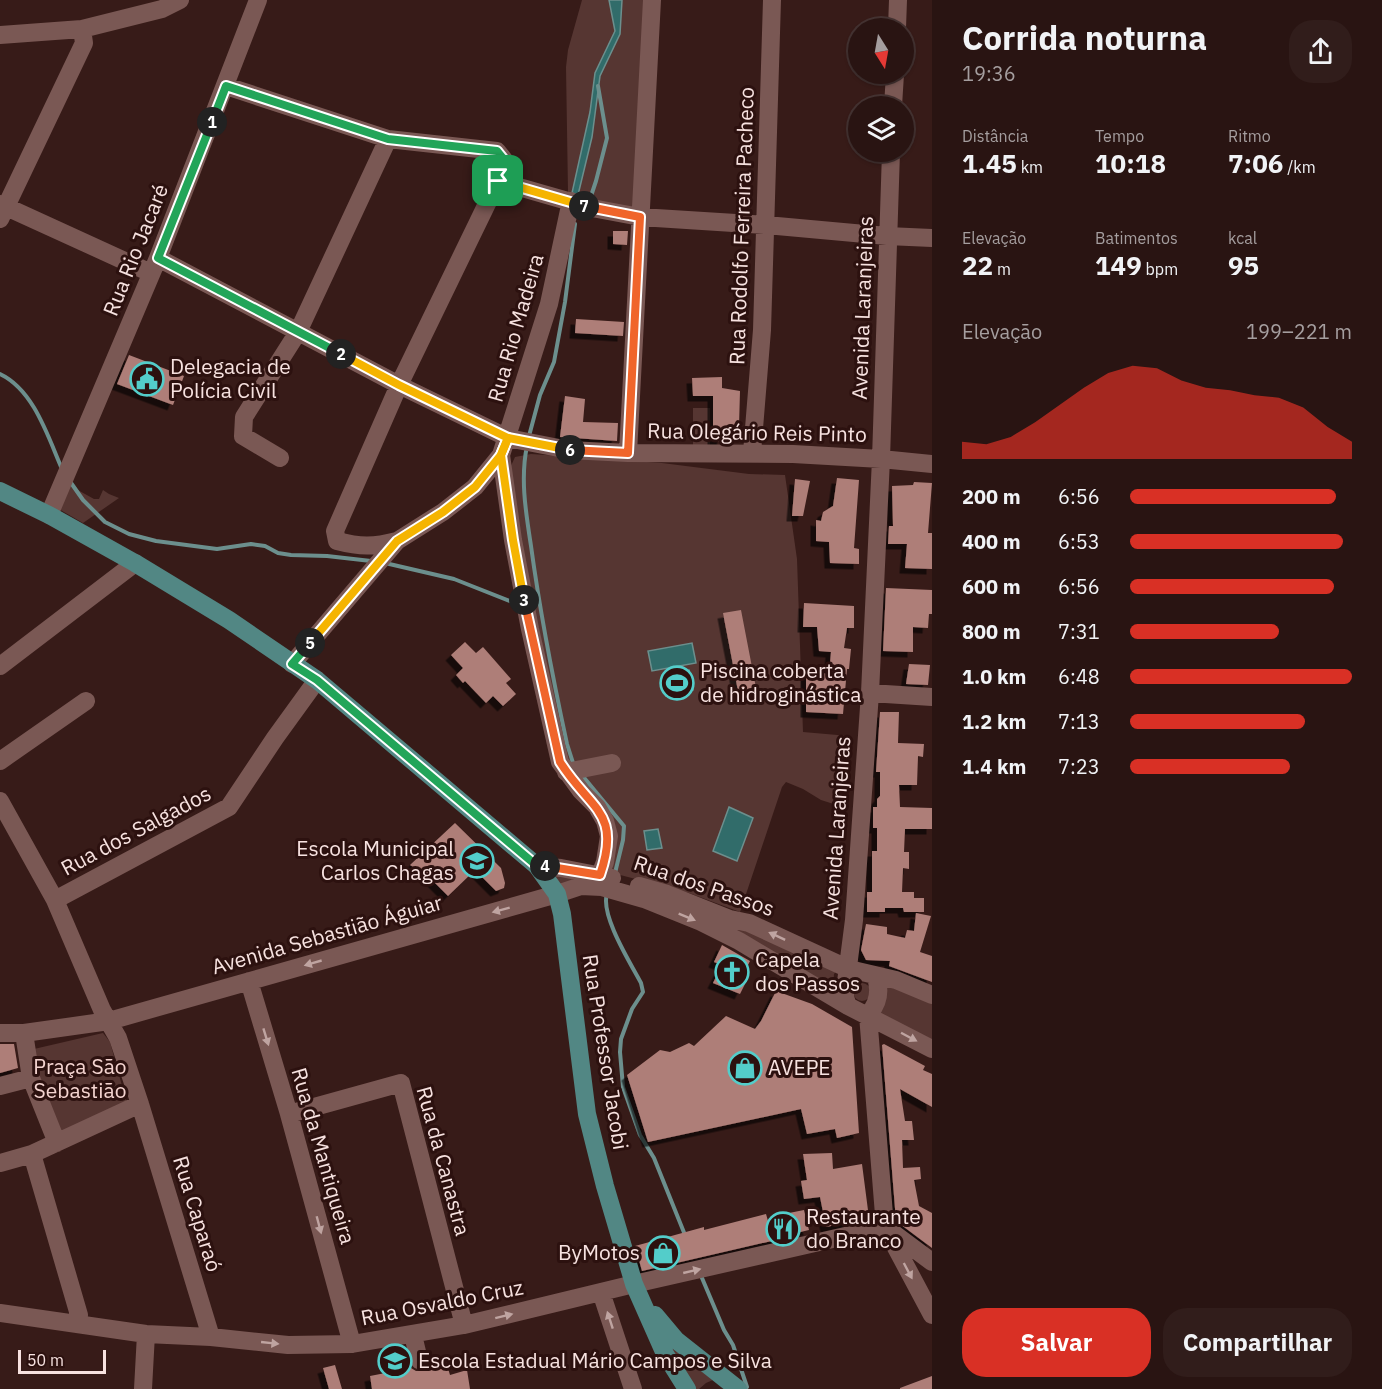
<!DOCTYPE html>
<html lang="pt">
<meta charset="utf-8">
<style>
body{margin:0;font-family:"IBM Plex Sans",sans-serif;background:#311d1b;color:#f1f3f6;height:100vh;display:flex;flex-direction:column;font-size:22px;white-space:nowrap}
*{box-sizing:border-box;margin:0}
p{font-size:20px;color:#a59e9f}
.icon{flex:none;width:33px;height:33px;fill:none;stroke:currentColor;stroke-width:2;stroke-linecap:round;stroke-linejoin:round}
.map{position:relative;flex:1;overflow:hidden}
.side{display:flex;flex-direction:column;background:#291412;width:450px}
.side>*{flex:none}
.needle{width:39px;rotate:169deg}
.tools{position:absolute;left:848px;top:18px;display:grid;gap:12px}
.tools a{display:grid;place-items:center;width:66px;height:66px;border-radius:50%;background:#291412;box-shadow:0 2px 4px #0004,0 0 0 2px #453332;font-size:30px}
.scale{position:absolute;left:18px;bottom:15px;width:88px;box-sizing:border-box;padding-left:6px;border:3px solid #f7e2e0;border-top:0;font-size:16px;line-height:21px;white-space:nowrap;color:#f7e2e0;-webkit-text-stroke:4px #2c110f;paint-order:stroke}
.pin{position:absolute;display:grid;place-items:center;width:51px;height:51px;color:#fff;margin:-26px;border-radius:12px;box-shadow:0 3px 9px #0006}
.km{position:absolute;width:30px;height:30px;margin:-15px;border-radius:50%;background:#222;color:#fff;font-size:16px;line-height:30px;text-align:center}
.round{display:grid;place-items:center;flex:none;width:63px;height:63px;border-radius:24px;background:#311d1b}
.overview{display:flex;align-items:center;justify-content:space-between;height:102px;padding:0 30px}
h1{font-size:33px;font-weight:700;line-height:45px}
.figures{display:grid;grid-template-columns:repeat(3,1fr);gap:9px;height:102px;padding:6px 30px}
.figures div{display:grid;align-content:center}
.figures b{font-size:26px;font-weight:700}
.figures small{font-size:16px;font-weight:400}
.figures p{font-size:16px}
.chart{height:168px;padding:12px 30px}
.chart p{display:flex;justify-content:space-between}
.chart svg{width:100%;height:108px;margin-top:6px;fill:#d93025;opacity:.7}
.primary-button{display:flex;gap:12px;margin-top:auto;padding:12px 30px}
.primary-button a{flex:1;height:69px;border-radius:24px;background:#d93025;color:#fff;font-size:24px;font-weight:700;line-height:69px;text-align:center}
.primary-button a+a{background:#311d1b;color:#f1f3f6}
ul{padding:0 30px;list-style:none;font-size:20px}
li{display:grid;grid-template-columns:96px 72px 1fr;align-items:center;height:45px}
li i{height:15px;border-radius:8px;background:#d93025}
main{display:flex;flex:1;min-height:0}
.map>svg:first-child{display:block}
</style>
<main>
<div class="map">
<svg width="932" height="1389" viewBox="0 0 932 1389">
<defs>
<filter id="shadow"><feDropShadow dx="-5.5" dy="5.5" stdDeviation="0" flood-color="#0009"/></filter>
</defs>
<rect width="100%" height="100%" fill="#371b18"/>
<path fill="#563632" d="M582 0H644L634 208 596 202 568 192 566 67 568 50Z
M693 408H710V448H693Z
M531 454 662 463 749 474 785 475 797 559 803 732 849 736 847 804 846 807H843L821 800 803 789 786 782 782 787 740 912 689 893 605 871 613 840 568 766 532 620 511 466 515 457Z
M67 484 94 499H99L103 490 109 494 119 498 83 523 57 508Z
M554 873 646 890 839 968 834 974 833 989 643 898 560 890Z
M853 992a9 9 0 1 1 18 0a9 9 0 1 1-18 0Z
M885 984 932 1000V1046L872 1013Z
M103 1033 110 1042 127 1104 58 1137 38 1072 34 1049Z
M668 1345 713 1380 706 1383 699 1389H691Z"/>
<path fill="#316c6a" stroke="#6c8f8d" stroke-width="1.5" d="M609 0H622L620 34 600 76 592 137 578 195 572 193 590 112 595 73 615 31Z
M692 643 696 663 652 671 648 651Z
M689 670 693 690 666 696 662 675Z
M729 807 753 818 737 861 713 851Z
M658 829 662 848 647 850 644 831Z"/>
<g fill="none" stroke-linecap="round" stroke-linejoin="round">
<path stroke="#6c8f8d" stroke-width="4" d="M591 196 596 181 607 138 598 86
M0 374C34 390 48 437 62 469
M529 436 540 395 554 362 565 302 575 224
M527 446C520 479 526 513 531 546 540 612 553 679 567 744L574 766
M69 480 83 500 105 522 129 534 156 541 217 549 251 544 265 546 278 553 291 555 327 556 371 561
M385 563 454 579 515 603
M581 774 624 826 623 840 615 873
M607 894C600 915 631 964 641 983L643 992 632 1009 621 1039 620 1052 623 1087 640 1135 654 1158 685 1235
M702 1278 724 1330 733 1345 747 1387"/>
</g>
<path fill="#ae7e78" filter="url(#shadow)" d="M613 231H628L627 245 613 244Z
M576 319 624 322 623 336 575 333Z
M129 355 184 376 173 405 117 384Z
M722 377V388L740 391 739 427H724L722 442H713V396H693L692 378Z
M565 396 585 399 583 422 618 423 617 441 560 437Z
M837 478 859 480 854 548 859 549V564L830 563 829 542 816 541V520L821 521 823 512 833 506Z
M795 479 810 481 803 516H792Z
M914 482 932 483 928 533H932V569L905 568 907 544H888L889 526H893L892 486 913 485Z
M886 588 932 590V614H929L928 628 913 627V652L883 651Z
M804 603 854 606V628H847L844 648 851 649 849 669H847L843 714 806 712V671L829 674 831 652 819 651 817 627H803Z
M741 610 756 688 738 691 723 613Z
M465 642 476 653 483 647 511 679 506 683 516 694 503 706 493 696 486 703 465 681 463 683 456 675 463 668 451 655Z
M909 664 930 665 928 685 906 684Z
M880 712H899L898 743 924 744 923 757 918 756 917 785H899L900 807 932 808V829H905L904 852H909V869L903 868 902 892H914V898H924V912H904L903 908H885V912H867V892H872V851H877V828H873V807H877V799L880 796V772H876Z
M455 823 501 868 505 883 504 888 496 891 475 870 448 896 429 877 411 873 415 868 410 865Z
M916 913 931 916 920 952 932 956V982L889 966 890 961 866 960 861 950 866 924 887 927V934L905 938 907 930 914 931Z
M722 945 750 961 743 975 748 978 740 994 713 983 722 965 714 962Z
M776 991 812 1004 852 1027 859 1133 837 1138 835 1129 807 1134 801 1109 648 1142 627 1075 660 1050 670 1052 689 1043 694 1046 726 1016 755 1029 761 1021Z
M0 1044H14L18 1068 0 1073Z
M884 1044 925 1066 923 1070 932 1074V1107L900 1089 905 1121H912L914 1140H902L903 1168 920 1167 921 1179 914 1180 919 1206 932 1213V1248L896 1221 882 1045Z
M832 1153 833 1169 862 1164 869 1218 826 1227 820 1197 804 1199 801 1181 807 1180 803 1154Z
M804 1210 809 1230 792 1234 793 1236 642 1271 635 1246 704 1227V1230L766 1214 768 1221 790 1216 789 1213Z
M335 1365 342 1389H329L323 1368Z
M447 1365 450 1375 467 1370 470 1389H372L370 1376 411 1368 416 1371H421Z
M932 1376V1389H900V1388Z"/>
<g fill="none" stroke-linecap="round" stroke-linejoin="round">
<path stroke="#7a5854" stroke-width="18" d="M897 28 898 0
M0 35 82 29 162 9 180 0
M226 86 388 139 497 151 505 161 498 181 399 385 335 531 337 541C360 547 374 547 397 541
M893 106 895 74
M498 181 592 208 640 217 766 225 887 236 932 238
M0 204 151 273
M0 219 84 43 82 29
M158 258 399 385 508 438 569 450 628 453 793 454 881 459 932 464
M628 453 652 0
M752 453 762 330 772 0
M501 455 513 540 530 629 560 762 581 791 597 807 605 821 609 836 605 862 600 875
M280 458 243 436 244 417 298 332 388 139
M49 515 158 258 258 0
M292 664 397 541 443 512 475 487 501 455 549 304 571 201
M0 666 135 563
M870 693 932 697
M0 761 86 701
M566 772 612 763
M0 801 55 900 102 1010 118 1038 140 1104 211 1337
M537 866 561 868 612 878
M639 886 667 894 730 919 749 923 849 969 896 980 932 995
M55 900 229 807 275 738 317 680
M875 975C881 990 879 1003 868 1015L885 1227 932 1315
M249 981 289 1114 352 1344
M848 1006 845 997V990L854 920 870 693 881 459 891 152
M0 1033H24L109 1021 557 894 581 886 602 887 644 899 701 922 739 941 848 1006 932 1049
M24 1033 31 1078 57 1143
M0 1086 31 1078
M289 1114 401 1083 464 1325
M32 1154 79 1315 78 1323
M0 1163 32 1154 140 1104
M889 1230 932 1262
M601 1292 633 1389
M0 1313 146 1334 211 1337 288 1345 352 1344 464 1325 634 1284 885 1227
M413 1335 419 1360
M143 1389 146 1334"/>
<path stroke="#528784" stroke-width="18" d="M0 491 49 515 135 563 229 620 317 680 537 866 557 894 562 914 587 1114 605 1186 634 1284 665 1354 687 1389
M655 1315 676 1340 738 1389"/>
</g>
<defs><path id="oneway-solid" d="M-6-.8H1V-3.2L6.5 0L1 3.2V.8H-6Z" transform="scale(1.5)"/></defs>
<g fill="#bfa4a1">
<use href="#oneway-solid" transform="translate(501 910) rotate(165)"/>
<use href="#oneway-solid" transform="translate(687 917) rotate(22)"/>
<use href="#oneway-solid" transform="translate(777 936) rotate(-155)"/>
<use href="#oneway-solid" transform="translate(313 963) rotate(164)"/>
<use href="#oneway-solid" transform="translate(266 1037) rotate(73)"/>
<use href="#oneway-solid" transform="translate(909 1037) rotate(28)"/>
<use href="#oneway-solid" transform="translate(319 1225) rotate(75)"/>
<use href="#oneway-solid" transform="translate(692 1271) rotate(-13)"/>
<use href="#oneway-solid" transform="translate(908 1271) rotate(62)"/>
<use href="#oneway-solid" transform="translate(504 1316) rotate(-14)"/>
<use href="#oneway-solid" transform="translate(610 1320) rotate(-108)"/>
<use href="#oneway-solid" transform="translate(270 1343) rotate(6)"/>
</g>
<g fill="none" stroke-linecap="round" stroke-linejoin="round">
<defs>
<path id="split-1" d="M212 122 226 86 388 139 497 151 505 161 498 181"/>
<path id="split-2" d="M212 122 158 258 341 354"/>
<path id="split-3" d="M341 354 399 385 508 438 501 455 513 540 524 600"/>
<path id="split-4" d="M524 600 560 762C590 810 622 811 600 875L545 866"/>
<path id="split-5" d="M310 643 292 664 317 680 537 866H545"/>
<path id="split-6" d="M310 643 397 541 443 512 475 487 501 455 508 438 570 450"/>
<path id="split-7" d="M570 450 628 453 640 217 584 206"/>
<path id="split-8" d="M498 181 584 206"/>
</defs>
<use href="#split-1" stroke="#fff" stroke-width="12"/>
<use href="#split-2" stroke="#fff" stroke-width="12"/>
<use href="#split-3" stroke="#fff" stroke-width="12"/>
<use href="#split-4" stroke="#fff" stroke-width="12"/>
<use href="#split-5" stroke="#fff" stroke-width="12"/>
<use href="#split-6" stroke="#fff" stroke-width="12"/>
<use href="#split-7" stroke="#fff" stroke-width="12"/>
<use href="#split-8" stroke="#fff" stroke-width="12"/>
<use href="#split-1" stroke="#22a559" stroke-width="8"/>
<use href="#split-2" stroke="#22a559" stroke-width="8"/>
<use href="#split-3" stroke="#f5b400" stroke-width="8"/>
<use href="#split-4" stroke="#f0652b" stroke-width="8"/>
<use href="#split-5" stroke="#22a559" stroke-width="8"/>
<use href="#split-6" stroke="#f5b400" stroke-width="8"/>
<use href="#split-7" stroke="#f0652b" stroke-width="8"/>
<use href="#split-8" stroke="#f5b400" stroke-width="8"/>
</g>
<defs>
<symbol id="civic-ring" viewBox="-11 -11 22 22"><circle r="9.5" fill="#2c110f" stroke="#53cdca" stroke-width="1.5"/><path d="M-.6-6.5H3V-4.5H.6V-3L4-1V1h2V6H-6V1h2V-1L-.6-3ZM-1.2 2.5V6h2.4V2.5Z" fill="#53cdca"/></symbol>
<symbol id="stadium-ring" viewBox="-11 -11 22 22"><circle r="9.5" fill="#2c110f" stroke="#53cdca" stroke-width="1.5"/><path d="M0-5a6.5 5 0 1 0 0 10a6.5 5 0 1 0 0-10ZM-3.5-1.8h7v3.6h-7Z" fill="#53cdca"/></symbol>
<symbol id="school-ring" viewBox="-11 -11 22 22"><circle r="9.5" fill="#2c110f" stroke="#53cdca" stroke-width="1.5"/><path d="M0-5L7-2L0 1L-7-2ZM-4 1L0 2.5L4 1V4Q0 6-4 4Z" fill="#53cdca"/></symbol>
<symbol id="church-ring" viewBox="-11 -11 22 22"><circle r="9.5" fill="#2c110f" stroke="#53cdca" stroke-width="1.5"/><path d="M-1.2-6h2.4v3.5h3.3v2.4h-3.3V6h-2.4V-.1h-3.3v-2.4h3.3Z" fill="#53cdca"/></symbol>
<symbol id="shop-ring" viewBox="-11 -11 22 22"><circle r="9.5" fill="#2c110f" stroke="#53cdca" stroke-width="1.5"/><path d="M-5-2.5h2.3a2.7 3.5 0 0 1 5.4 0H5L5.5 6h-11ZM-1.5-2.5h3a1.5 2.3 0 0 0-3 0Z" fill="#53cdca"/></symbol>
<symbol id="restaurant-ring" viewBox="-11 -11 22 22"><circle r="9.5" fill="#2c110f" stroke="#53cdca" stroke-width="1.5"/><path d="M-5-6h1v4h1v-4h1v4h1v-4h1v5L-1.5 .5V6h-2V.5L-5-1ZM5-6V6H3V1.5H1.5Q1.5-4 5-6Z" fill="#53cdca"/></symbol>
</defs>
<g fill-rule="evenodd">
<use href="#civic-ring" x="128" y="360" width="38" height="38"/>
<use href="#stadium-ring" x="658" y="664" width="38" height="38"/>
<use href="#school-ring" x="458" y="842" width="38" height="38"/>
<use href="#church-ring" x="713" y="953" width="38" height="38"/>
<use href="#shop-ring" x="726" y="1049" width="38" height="38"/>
<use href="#restaurant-ring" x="764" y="1210" width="38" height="38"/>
<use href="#shop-ring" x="644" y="1234" width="38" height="38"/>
<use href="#school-ring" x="376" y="1342" width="38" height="38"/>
</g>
<g text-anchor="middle" stroke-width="6" stroke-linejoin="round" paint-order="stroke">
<g font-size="21" fill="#f7e2e0" stroke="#2c110f">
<text transform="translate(742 226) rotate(-88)" y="7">Rua Rodolfo Ferreira Pacheco</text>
<text transform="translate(136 250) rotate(-68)" y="7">Rua Rio Jacaré</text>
<text transform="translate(863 308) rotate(-88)" y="7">Avenida Laranjeiras</text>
<text transform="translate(516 328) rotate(-74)" y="7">Rua Rio Madeira</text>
<text transform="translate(757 433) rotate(1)" y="7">Rua Olegário Reis Pinto</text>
<text transform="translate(837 828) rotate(-86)" y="7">Avenida Laranjeiras</text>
<text transform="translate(136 831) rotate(-28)" y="7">Rua dos Salgados</text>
<text transform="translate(704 886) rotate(19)" y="7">Rua dos Passos</text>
<text transform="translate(327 935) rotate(-16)" y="7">Avenida Sebastião Águiar</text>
<text transform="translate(605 1052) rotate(81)" y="7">Rua Professor Jacobi</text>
<text transform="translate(323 1156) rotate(74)" y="7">Rua da Mantiqueira</text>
<text transform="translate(443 1161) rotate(75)" y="7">Rua da Canastra</text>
<text transform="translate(197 1214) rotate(73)" y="7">Rua Caparaó</text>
<text transform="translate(442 1303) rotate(-11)" y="7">Rua Osvaldo Cruz</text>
</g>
<g font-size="21" fill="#f7e2e0" stroke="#2c110f" text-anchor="start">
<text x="170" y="374">Delegacia de<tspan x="170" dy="24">Polícia Civil</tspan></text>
<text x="700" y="678">Piscina coberta<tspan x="700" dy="24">de hidroginástica</tspan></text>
<text x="454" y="856" text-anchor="end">Escola Municipal<tspan x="454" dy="24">Carlos Chagas</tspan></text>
<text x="755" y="967">Capela<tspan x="755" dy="24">dos Passos</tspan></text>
<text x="768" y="1075">AVEPE</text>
<text x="806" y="1224">Restaurante<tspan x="806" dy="24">do Branco</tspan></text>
<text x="640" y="1260" text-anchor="end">ByMotos</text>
<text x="418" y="1368">Escola Estadual Mário Campos e Silva</text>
</g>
<g font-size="21" fill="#f4d4d0" stroke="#2c110f">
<text x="80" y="1074">Praça São<tspan x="80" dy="24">Sebastião</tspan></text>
</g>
</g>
</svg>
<div class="tools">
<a><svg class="needle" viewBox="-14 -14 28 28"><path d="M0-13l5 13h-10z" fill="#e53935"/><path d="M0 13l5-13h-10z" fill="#a59e9f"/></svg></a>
<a><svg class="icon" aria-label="layers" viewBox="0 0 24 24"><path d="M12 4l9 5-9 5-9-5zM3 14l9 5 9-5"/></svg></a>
</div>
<div class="scale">50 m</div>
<div class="pin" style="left:498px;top:181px;background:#1e9e55"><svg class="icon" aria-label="arrive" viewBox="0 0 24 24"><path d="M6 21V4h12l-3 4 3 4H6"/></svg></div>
<b class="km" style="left:212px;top:122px">1</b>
<b class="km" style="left:341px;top:354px">2</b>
<b class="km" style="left:524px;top:600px">3</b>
<b class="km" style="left:545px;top:866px">4</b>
<b class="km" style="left:310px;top:643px">5</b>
<b class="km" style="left:570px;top:450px">6</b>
<b class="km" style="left:584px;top:206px">7</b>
</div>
<section class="side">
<div class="overview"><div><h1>Corrida noturna</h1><p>19:36</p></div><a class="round"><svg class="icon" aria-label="share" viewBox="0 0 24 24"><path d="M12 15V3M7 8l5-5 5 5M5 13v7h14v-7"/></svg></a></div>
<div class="figures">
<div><p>Distância</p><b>1.45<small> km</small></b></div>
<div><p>Tempo</p><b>10:18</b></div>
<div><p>Ritmo</p><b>7:06<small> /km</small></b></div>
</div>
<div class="figures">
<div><p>Elevação</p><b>22<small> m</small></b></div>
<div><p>Batimentos</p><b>149<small> bpm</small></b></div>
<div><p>kcal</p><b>95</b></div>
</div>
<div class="chart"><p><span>Elevação</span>199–221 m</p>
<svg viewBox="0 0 160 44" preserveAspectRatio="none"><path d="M0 44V37L10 38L20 35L30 29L40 22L50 15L60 9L70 6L80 7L90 12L100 15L110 16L120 18L130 19L140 23L150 31L160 37V44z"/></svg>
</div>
<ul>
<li><b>200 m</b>6:56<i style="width:93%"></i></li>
<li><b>400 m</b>6:53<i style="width:96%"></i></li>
<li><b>600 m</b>6:56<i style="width:92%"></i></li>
<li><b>800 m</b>7:31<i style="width:67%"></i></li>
<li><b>1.0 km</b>6:48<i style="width:100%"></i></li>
<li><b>1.2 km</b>7:13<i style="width:79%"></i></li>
<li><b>1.4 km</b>7:23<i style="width:72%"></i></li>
</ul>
<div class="primary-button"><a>Salvar</a><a>Compartilhar</a></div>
</section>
</main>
